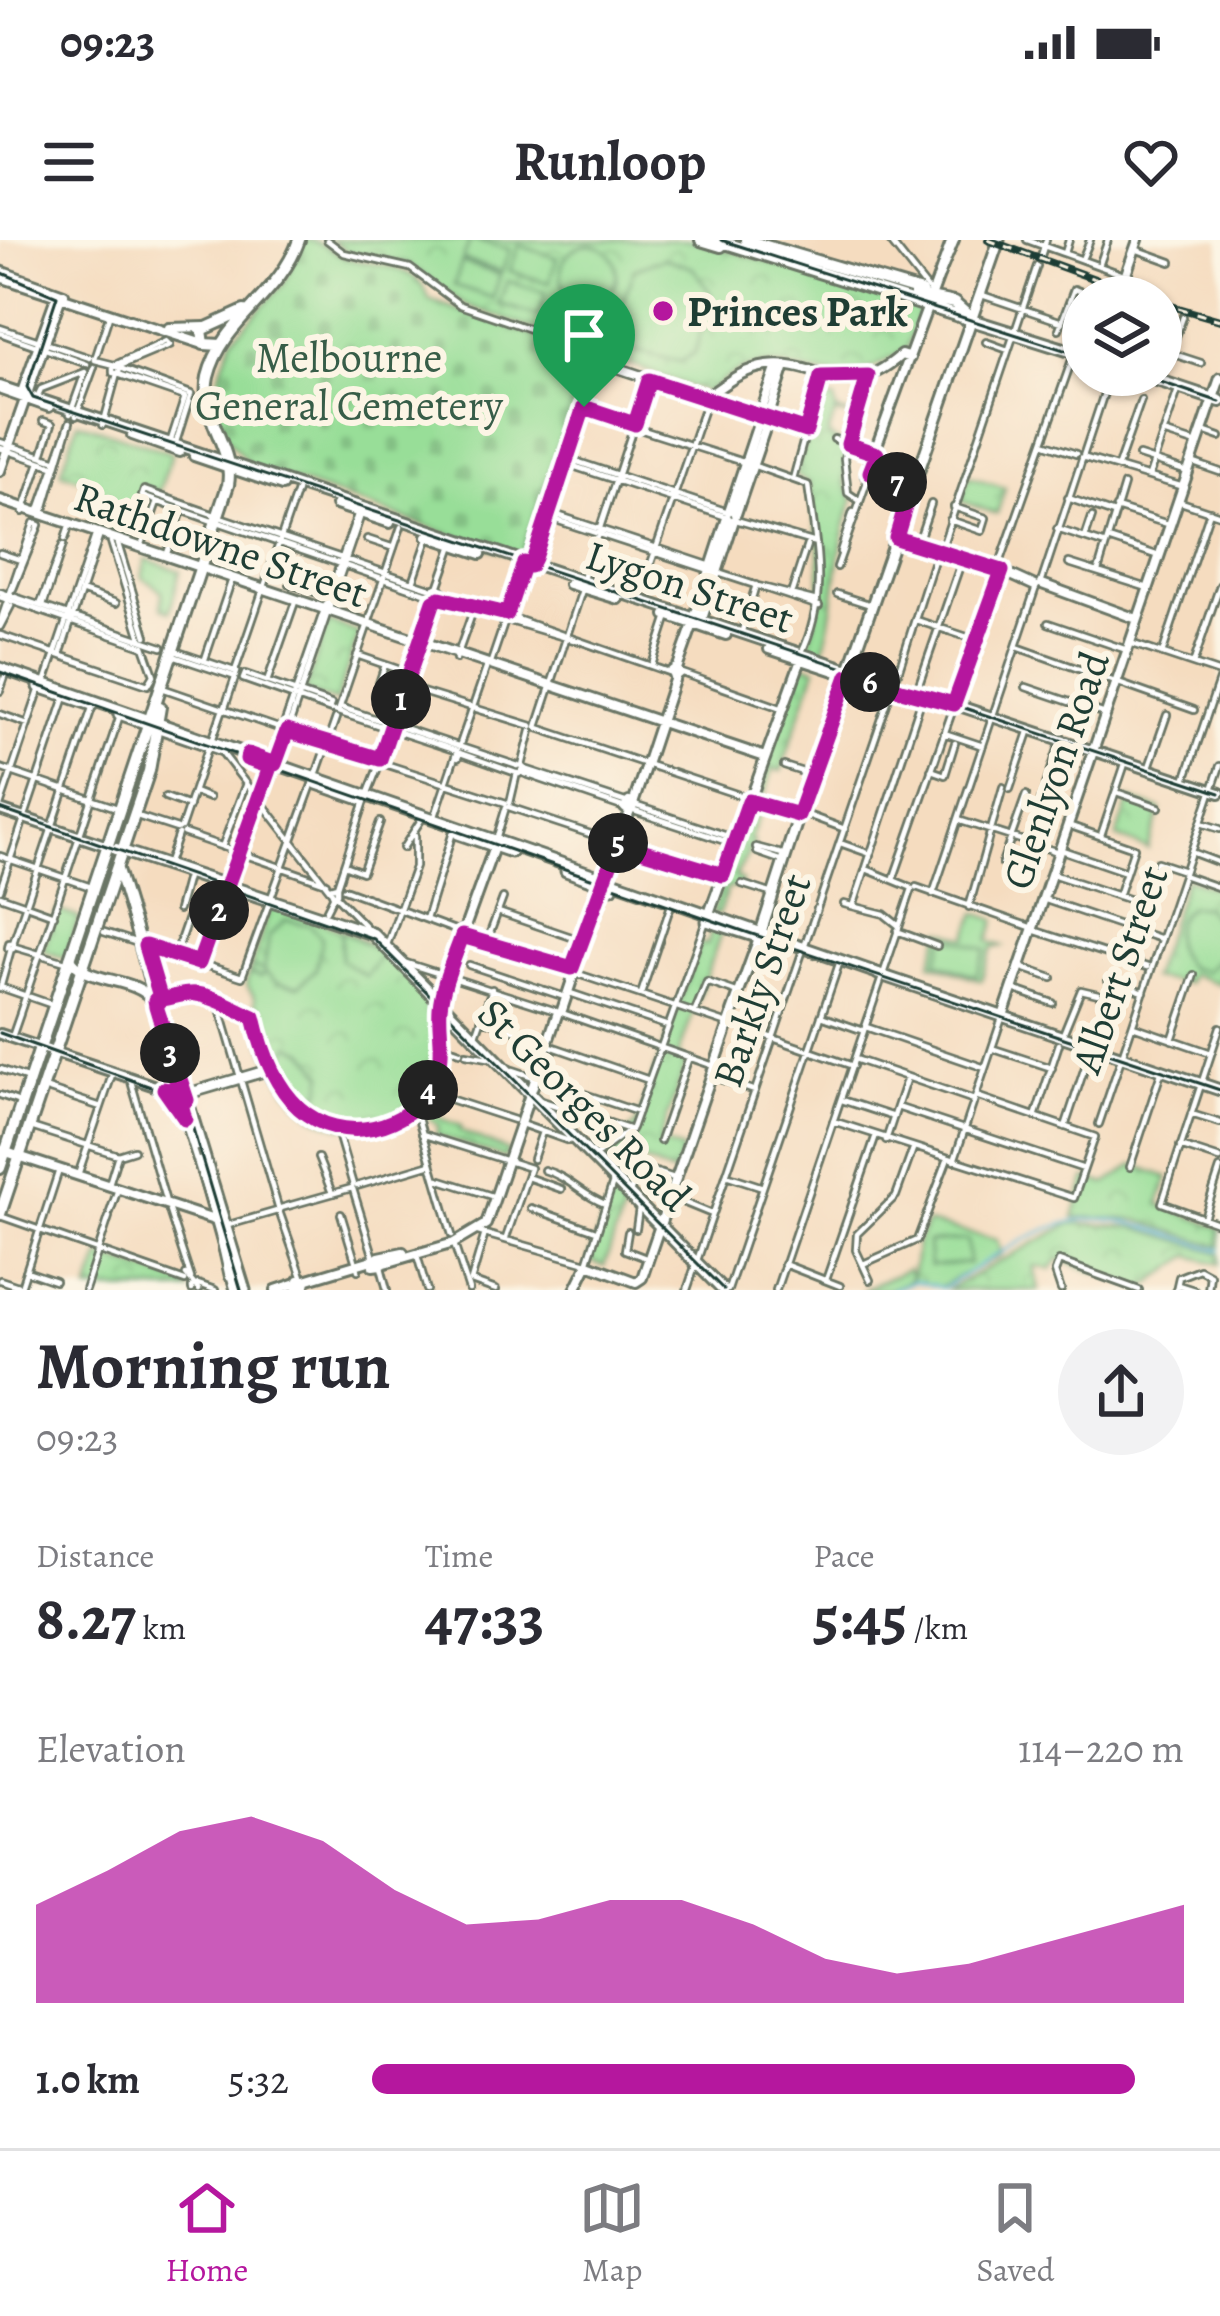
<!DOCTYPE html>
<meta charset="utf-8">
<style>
body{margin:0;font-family:Alegreya,serif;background:#f2f2f3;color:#2b2b33;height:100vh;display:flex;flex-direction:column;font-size:45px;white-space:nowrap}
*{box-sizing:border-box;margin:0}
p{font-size:39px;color:#7c7c81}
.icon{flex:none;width:66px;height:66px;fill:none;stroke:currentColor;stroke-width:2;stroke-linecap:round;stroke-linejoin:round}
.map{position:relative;height:1050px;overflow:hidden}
.side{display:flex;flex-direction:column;background:#fff;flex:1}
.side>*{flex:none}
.controls{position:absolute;left:1062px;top:36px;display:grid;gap:24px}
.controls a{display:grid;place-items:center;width:120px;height:120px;border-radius:50%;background:#fff;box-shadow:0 3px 9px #0004;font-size:60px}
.pin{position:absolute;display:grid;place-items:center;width:102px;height:102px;color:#fff;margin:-123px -51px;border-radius:50% 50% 50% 0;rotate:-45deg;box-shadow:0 0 12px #0007}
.pin .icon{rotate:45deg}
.km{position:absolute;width:60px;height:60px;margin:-30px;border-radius:50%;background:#222;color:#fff;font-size:33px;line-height:60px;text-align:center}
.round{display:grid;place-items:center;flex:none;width:126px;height:126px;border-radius:63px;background:#f2f2f3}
.overview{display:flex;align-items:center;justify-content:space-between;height:204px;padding:0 36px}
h1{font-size:66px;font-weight:600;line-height:90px}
.stats{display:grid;grid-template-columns:repeat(3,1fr);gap:18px;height:204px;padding:12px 36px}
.stats div{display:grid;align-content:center}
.stats b{font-size:60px;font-weight:600}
.stats small{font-size:33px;font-weight:400}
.stats p{font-size:33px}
.chart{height:336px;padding:24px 36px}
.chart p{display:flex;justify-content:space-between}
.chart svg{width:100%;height:216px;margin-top:12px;fill:#b5179e;opacity:.7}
ul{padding:0 36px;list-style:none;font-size:39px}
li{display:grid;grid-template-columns:192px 144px 1fr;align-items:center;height:90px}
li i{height:30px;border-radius:15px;background:#b5179e}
.status{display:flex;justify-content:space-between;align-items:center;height:84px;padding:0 60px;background:#fff;direction:ltr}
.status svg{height:33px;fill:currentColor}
header{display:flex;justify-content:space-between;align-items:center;height:156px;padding:0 36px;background:#fff;font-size:54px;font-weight:600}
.tabs{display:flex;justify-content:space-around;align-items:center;height:168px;border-top:3px solid #e1e1e2;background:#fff;font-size:33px;color:#7c7c81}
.tabs a{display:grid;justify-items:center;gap:6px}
.tabs .selected{color:#b5179e}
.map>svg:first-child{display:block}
</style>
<div class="status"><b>09:23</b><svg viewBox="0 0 49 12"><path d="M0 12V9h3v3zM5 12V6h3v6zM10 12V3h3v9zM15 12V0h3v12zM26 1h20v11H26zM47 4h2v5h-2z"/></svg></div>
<header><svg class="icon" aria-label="menu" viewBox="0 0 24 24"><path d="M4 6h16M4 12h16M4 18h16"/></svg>Runloop<svg class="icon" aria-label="heart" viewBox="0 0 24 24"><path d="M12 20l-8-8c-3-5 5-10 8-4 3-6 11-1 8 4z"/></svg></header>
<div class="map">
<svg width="1220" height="1050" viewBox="0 0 1220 1050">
<defs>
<pattern id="cemetery-stones" width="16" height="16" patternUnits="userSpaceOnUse" patternTransform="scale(3)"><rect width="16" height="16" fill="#98de98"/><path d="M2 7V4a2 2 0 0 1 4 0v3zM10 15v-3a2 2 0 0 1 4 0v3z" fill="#83bf84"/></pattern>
<pattern id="park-crowns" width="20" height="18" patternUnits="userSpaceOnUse" patternTransform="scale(3)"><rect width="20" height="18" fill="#98de98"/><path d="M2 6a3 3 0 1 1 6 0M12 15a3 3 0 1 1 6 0" fill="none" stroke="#83bf84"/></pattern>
</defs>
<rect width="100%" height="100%" fill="#fcf5e5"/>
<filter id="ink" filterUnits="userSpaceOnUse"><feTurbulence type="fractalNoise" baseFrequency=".00833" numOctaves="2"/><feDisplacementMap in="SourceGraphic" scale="24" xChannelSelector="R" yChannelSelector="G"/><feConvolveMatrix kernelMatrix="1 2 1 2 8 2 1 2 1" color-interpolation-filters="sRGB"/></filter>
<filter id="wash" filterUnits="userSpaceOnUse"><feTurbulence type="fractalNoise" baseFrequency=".004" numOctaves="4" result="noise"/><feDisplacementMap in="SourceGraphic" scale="48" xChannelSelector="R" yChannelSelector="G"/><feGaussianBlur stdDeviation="2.7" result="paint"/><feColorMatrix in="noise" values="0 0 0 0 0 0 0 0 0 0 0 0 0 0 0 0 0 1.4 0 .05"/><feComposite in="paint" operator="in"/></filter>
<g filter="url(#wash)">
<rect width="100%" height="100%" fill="#f5dcbf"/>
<path fill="url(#cemetery-stones)" stroke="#5c8e66" stroke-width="3" d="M304 0C324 0 328 13 347 18 376 27 420 23 429 60L589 114 520 318 251 226 220 190 215 146 232 99 284 44Z"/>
<path fill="url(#park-crowns)" stroke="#5c8e66" stroke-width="3" d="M330 0H694L918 66 920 71 906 110C889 118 873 131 854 134 791 142 766 98 708 153L466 65 408 24 347 11Z
M589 114 597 119 532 316 525 320 520 318Z
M822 142 828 143 826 159 835 160 836 171 851 176 835 174 828 195 846 207 844 241 853 260C834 312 838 364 821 417L806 412C830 344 819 311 809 242L796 236Z
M78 182 172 213 159 252 144 248 137 279 121 276 124 298 95 288 99 276 87 241 61 232Z
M969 236 1005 248 997 274 961 261Z
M328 382 359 393 336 462 305 451Z
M801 423 816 428 781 531 773 529 763 560 755 558Z
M1130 559 1161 570 1148 609 1117 597Z
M751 565 761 569 750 600 754 603 735 637 742 641 740 647 728 648 718 675 712 673Z
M1186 638 1220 650V744L1191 734 1187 743 1151 738Z
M276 666C307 678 341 687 369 704 535 806 355 967 282 841 270 819 257 799 261 773L255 771V758L246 744 270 667Z
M57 670 79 678 65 718 43 711Z
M976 673 996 680 989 701 1002 706 992 708 981 740 931 723 942 690 967 698Z
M713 687 722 690 678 816 687 820 659 902 682 910 674 934 640 920 630 947 614 931 618 916 604 923 597 916 636 885 700 703 707 705Z
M427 863 442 879 461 886 460 891 508 911 505 918 436 895 439 887 422 871Z
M1134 925 1168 937 1159 964 1220 988V1007L1137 980 1074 977 1086 938 1106 944Z
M615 946 628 958 604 1026 588 1020Z
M927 983 997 1000 1002 1015 939 1047 911 1040 888 1050H862L908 1029 912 1038 917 1003Z
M1072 983 1136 987 1220 1013V1024L1190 1016 1143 1049 1059 1019 1051 1029 1034 1026 1039 1050H946Z
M101 1016 182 1043 189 1050H89Z"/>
<path fill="#98de98" stroke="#5c8e66" stroke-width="3" d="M470 0 510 9 502 32 463 20Z
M519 5 557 18 549 43 510 31Z
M561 33a28 28 0 1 1 56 0a28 28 0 1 1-56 0Z
M664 18 693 28 711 54 695 112 681 122 624 108 612 92 634 29Z
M462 22 500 35 493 58 454 45Z
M507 41 546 53 538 76 499 64Z
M146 319 180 331 170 371 162 368V351L142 337Z
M1190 666 1205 667 1220 684V717L1205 731 1189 728C1170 709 1167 683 1190 666Z
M286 680 310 685 322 698 316 729 299 746 276 742 265 732 261 737 249 733 251 727 264 730 269 696Z
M341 690 382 713 366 736 341 720Z
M946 696 986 709 976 736 937 722Z
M291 805 305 811 324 834 320 854 295 853 278 823Z
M967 1000 969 1023 930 1026 928 1002Z"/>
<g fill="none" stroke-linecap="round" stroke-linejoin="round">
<path stroke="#58b9d6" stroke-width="3" d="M891 1050 914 1041 942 1048C981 1026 1029 990 1074 981 1122 971 1176 999 1220 1010"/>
</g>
</g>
<g filter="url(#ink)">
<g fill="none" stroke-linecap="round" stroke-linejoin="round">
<defs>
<path id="street" d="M327 0 344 13 410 28 460 65 597 112 602 121
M889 0 930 52
M1027 0 1124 35
M1135 9 1171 22
M1065 13 1069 0
M1041 16 1046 0
M1083 17 1090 0
M1099 26 1108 0
M941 36 956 0
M979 54 1062 82
M0 88 90 118
M1059 89 1074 49 1094 57
M1083 89V91
M0 93 87 124
M986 102 1008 110
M1161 110 1201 123
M95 119 110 73
M95 120 115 125 166 101 170 105
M598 123 690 154
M113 126 120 127 119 133H113Z
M120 126 170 105
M120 128 191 154 176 202
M118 134 185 157 170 203
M1160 141 1183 77
M36 159 41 149 85 132
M711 161 759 177
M584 168 635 184
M583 171 746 223
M70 174 84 135
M76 176 94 127
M770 177 809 190
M103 185 117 134
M1203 191 1220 197
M1163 193 1197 204
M834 199 874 213
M0 202 57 221
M1043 203 1076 214
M0 208 53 226
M42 215 52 184 43 181
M1139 216 1188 232
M1082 217 1180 246
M566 218 728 272
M1191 222 1220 232
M564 223 727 277
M752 225 808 245C816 306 829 356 801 414
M1118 226 1141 160
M561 235 599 120 707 156
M1149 236 1179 147
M793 239 821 136
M1068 258 1114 274
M860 261 848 253 844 218 868 134
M1178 261 1220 275
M1116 268 1168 284
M23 272 40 222
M358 272 285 482 290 483 362 272
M548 272 708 325
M38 273 70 182
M43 273 70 182
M547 277 819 366
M223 278 433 349 439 346
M736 280 816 303
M950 280 982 291 986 278 954 267
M215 282 142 256 144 250 218 276
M221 283 431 355 434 361
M544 288 561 237
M1057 289 1106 305
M1085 298 1092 277
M65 299 69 287
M367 299 394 308
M1108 299 1159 316
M111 302 141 398
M118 304 146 396
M917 305 931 264
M141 307 157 262
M941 310 1037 26
M840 312 853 272
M0 313 21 320
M166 316 182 271
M533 320 545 286
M1069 323 1148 348
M837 327 869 236
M998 329 1074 114
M1098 331 1124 245
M515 340 520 327
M413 342 429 296
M582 342 650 137
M1041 343 1110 135
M290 344 327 356
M439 345 453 305
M754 345 817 361
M439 346 445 354 671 433
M13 349 39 285 34 283
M81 351 116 363
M792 351 807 305
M0 352 162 407
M837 354 868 364
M0 357 143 406
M436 359 574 400
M638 361 707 160
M40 365 63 305 43 366
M916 380 976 400
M0 382 34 283
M1048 383 1127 410
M0 387 11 366 6 365
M741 394 756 345
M0 395 148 445 154 435 144 406
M1130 403 1220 433
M1017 407 1194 470
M178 412 237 432 224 470
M1162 414 1210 271
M60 415 99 298
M357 415 409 433
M176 417 233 436
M205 419 232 339
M456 419 474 368
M1193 424 1220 345
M490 425 523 328
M652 425 668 376
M235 431 297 251
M679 432 781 468
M267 442 295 362
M45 443 95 296
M894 445 936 314
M406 447 532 486
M1026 447 1105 474
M165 449 377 522
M0 451 7 431
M375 455 385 425
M915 456 962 320
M340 467 518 526
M329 469 331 464 245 434 243 439 331 470
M335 471 457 511 434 579
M338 472 401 287
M0 474 28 484
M537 487 582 350
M538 488 748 558
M944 493 983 506
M213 498 223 469
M459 507 486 429
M220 510 257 558
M458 518 460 513 519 534 524 528
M380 520 434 361
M271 522 283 490
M382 523 506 563
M275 524 287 491
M522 526 531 491
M784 526 812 535
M1149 527 1167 475
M0 528 120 569
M525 529 628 563
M931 530 945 535 955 503
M523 533 625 568
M316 535 336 478
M1185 540 1220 437
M1010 549 1029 492
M194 552 209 558
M1116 552 1159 567
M368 553 379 525
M165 557 189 566
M260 557 270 527
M264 560 274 529
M1041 560 1060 503
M510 563 517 533
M263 564 330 650
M634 565 736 599
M0 566 40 448
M509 567 720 637
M631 570 734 604
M802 573 845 589
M134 575 177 589
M958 580 1058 612
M1201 583 1220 589
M1068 585 1134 608 1118 656
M181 588 208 508
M183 593 238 612
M1101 595 1126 521
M496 600 506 567
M840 603 868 613
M222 607 246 543
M403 608 421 580
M1059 609 1126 632
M240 610 256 564
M244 612 260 566
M1191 612 1220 623
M246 615 326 643
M0 616 91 647
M1029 619 1048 562
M783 621 757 612 756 607 786 615
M168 623 178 594
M1002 623 1026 555
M344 625 362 632 380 582
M866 629 910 647
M1052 634 1143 664
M1183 635 1220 648
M893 640 1000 335
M742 644 773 654
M337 646 365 561
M337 646V653L333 655 330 648Z
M916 647 1033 688
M122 648 151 756
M344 649 460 692
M0 650 65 457
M933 654 1036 347
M335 655 369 690
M0 656 23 664
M1043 659 1161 699
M27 662 93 465
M844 664 884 674 899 686
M854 664 922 458
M29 666 54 675
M969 667 1003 547
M178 670 188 633
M326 671 334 655
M498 672 583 701
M426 679 453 592
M1033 690 1147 727
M1134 690 1157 622 1184 631
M897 691 937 706
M104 692 242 737 313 542
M466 694 572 728
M487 701 503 658
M9 703H14L13 709 8 708Z
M13 703 25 667
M387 705 415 627V596
M15 707 69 723
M175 715 191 669
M403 722 556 771
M199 723 238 614 245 613 240 610 238 614
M204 725 242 617
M469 725 565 757
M1020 727 1052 738
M575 733 728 784
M1108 740 1144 752
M3 748 26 756
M0 749 11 709
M1013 749 1053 763
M567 752 668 786
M641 754 670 668
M30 757 53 765
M161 764 194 753 255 778C258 795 261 825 270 840 310 904 414 907 439 828 446 805 439 787 440 764
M219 765 278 967
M695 771 707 742 739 753
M20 773 120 475
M562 773 714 826
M821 776 861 790
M482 779 549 802
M730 783 853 826
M1133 786 1211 813
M866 787 985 828
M1220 787 1162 963 1220 984
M1063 794 1081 750 1098 754
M476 795 492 749
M12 797 20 774
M1172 800 1194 735
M548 805 649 840
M443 806 460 812
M994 809 1052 828
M466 814 488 818
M855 819 974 860
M270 825 289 856
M0 829 29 839
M513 830 638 872
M711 836 755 851
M130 838 166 962
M187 846 193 850 271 827
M44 848 101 867
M428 852 514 880
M194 854 269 832
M0 855 17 861
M539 860 631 890
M842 860 894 877
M897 867 1084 929
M415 868 452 995
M1191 874 1220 883
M1035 877 1059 804
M184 881 212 971
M833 881 1074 958 1095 897 976 856
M521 884 569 901
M1099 884 1220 526
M31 887 118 915 134 910
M336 887 353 945
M1065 887 1089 815
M422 894 530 928 506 998
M886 900 907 837
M660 901 689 817
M1180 906 1220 919
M318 918 332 953
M592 918 632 888 706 681
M533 919 542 892
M954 921 1002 778
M1130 927 1162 830
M544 930C569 937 581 955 605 964
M79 932 113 832
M726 935 763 947
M527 937 561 949
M438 939 495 957
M109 944 118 915
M357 946 431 924
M353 949 374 1018
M629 955 640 927 674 938
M673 958 712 974
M281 968 352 948
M531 968 596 991
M169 971 191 1038
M279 971 303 1039
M110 972 118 949
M341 974 358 1030
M3 977 185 1041
M1204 978 1220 929
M225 986 277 971
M636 989 639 968
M218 992 228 1037
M478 992 587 1023
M628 992 625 1010 646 1018
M454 1004 469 1050
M417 1015 427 1050
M587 1024 614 939
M784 1024 840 1046
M863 1024 917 1000 947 921
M381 1027 387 1050
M26 1031 55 1041
M186 1035 199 1050
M0 1040 21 1047
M826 1040 875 898
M870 1040 856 1010 857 994 896 956 913 909
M471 1041 484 997
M471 1041 496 1050
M198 1044 215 1050
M1178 1045 1194 1050
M192 1047V1050
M20 1050 59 930
M85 1050 109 977
M687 1050 892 449
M728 1050 840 721
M776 1050 912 649
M1061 1050 1055 1032 1059 1021 1139 1050
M1176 1050 1179 1037 1199 1029 1210 1035 1208 1050"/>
<path id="secondary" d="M0 31 64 54
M0 37 203 104
M1118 57 1138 0
M169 88 206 87
M0 146 1220 553
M1 150 49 167
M22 152 57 54
M709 155C728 142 743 129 767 126 821 119 843 166 901 115L910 118
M761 172 777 126
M769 175 785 126
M132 195 180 212
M194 216 282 246
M0 231 62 54
M910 251 866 235 952 0
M0 260 765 517
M336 265 390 283
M729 271 760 178
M736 274 768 180
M427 296 481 314
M893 297 937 310
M941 315 997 330
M1002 331 1035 346
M569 344 618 359
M1042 344 1137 379
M666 375 726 395
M694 379 727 278
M769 409 862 440
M676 428 679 433 674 437 672 431Z
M677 429 692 387 702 379 734 280
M750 559 798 575
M629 562 634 565 629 571 625 568Z
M633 564 675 437
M0 570 108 606
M606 639 630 571
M707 679 802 417
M464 690 494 607
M573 728 604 645
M441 763 462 696
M562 770 574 734
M732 772 760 695
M1003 776 1220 138
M0 794 182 855
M166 850 184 877
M0 910 217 981
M379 1017 403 1012
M380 1018 381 1025 373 1026V1019Z
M382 1024 454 1003 486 984 557 775
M588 1024 636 1042 642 1038 734 769
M299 1040 306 1041 304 1049 297 1047Z
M305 1040 372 1020
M276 1050 297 1043
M575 1050 588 1024"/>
<path id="primary" d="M0 428 880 734
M39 447 92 465
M119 474 222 510
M811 541 999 0
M317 544 363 560
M458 594 511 612
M118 631 245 1050
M566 631 612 648
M707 681 754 696
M760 695 812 535
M70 717C85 745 133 735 153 760
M878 734 1220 850
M180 853 195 906
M200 922 236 1050"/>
<path id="highway" d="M701 0 721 6
M716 0 1083 115
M746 0 921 52
M915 55 954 63 971 78
M221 105 204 104 202 90 244 71
M1142 135 1220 161
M116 609 373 694 723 1050
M0 928 228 245C235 207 199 179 208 137 222 80 280 56 299 0
M0 974 149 531 160 467"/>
</defs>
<use href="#street" stroke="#6a7565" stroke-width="10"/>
<use href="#secondary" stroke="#6a7565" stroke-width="14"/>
<use href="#primary" stroke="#6a7565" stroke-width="15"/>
<use href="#highway" stroke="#6a7565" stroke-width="16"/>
<use href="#street" stroke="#fff" stroke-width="4.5"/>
<use href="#secondary" stroke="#fff" stroke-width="8"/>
<use href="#primary" stroke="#fff" stroke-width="9"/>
<use href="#highway" stroke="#fff" stroke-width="10"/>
<path stroke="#1f3d34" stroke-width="3" d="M721 0 1083 116
M0 32 57 56 27 147 33 158 1220 553
M1140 135 1220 162
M0 432 743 691 1220 850
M0 569 374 699 724 1050
M0 793 179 857 188 872 241 1050"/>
<defs>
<path id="rail" d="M988 0 1144 57
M1161 63 1220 80"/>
</defs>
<use href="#rail" stroke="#1f3d34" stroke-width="8"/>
<use href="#rail" stroke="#fcf5e5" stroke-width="3" stroke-dasharray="9" stroke-linecap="butt"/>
</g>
</g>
<g fill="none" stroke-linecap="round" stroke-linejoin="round" filter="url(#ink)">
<defs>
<path id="route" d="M584 167 534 318 530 326 524 323 507 374 440 358 434 361 380 519 287 491 275 524 248 514 247 519 270 527 199 723 145 706 161 760 156 766 175 829C175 845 181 863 185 879L164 849C171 851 176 851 183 855L187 860 156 766 155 760C168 760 184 752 196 754 215 756 237 770 254 777 261 808 274 845 299 868 341 906 410 891 434 841 447 814 438 794 440 768 442 744 454 719 462 696L572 728 618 603 723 635 749 561 798 575 848 436 954 464 1002 331 896 298 911 247 870 232 877 214 848 204 868 136 821 137 806 191 649 140 635 184 584 167"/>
</defs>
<use href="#route" stroke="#fff" stroke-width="24"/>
<use href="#route" stroke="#b5179e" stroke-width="15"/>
</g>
<circle fill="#b5179e" stroke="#fcf5e5" stroke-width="4.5" cx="663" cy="71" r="12"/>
<g text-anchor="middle" stroke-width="12" stroke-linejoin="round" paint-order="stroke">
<g font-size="42" font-weight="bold" fill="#1f3d34" stroke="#fcf5e5" text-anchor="start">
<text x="687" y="86">Princes Park</text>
</g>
<g font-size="42" fill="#375d48" stroke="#fcf5e5">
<text x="349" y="132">Melbourne<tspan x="349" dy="48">General Cemetery</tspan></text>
</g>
<g font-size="42" fill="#1f3d34" stroke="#fcf5e5">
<text transform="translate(221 304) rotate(19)" y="15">Rathdowne Street</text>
<text transform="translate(690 346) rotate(18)" y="15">Lygon Street</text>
<text transform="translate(1055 530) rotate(-71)" y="15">Glenlyon Road</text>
<text transform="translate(1119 729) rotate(-71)" y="15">Albert Street</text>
<text transform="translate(761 740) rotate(-71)" y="15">Barkly Street</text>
<text transform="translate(585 864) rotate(45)" y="15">St Georges Road</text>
</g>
</g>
</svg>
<div class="controls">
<a><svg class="icon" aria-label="layers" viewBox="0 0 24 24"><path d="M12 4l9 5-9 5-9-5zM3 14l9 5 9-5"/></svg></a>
</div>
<div class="pin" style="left:584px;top:167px;background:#1e9e55"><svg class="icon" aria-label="arrive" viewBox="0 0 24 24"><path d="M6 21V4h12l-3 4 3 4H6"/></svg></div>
<b class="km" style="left:401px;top:459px">1</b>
<b class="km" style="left:219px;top:670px">2</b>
<b class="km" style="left:170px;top:813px">3</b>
<b class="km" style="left:428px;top:850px">4</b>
<b class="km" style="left:618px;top:603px">5</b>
<b class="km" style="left:870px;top:442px">6</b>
<b class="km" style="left:897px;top:242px">7</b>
</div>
<section class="side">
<div class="overview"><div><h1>Morning run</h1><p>09:23</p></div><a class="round"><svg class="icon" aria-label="share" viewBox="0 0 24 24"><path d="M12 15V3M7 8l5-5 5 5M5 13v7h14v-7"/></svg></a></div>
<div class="stats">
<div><p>Distance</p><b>8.27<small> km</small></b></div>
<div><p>Time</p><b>47:33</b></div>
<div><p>Pace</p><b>5:45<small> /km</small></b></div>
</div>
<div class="chart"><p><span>Elevation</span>114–220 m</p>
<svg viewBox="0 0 160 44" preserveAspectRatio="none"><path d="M0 44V24L10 17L20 9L30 6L40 11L50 21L60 28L70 27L80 23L90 23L100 28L110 35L120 38L130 36L140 32L150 28L160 24V44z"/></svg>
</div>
<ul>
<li><b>1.0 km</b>5:32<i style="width:94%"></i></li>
</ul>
</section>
<nav class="tabs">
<a class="selected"><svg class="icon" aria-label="home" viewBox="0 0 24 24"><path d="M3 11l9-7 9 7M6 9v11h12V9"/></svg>Home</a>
<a><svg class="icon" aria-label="map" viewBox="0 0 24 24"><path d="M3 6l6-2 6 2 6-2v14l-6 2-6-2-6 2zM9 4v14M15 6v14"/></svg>Map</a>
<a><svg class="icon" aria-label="saved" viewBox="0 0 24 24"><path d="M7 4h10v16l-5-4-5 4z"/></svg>Saved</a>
</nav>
